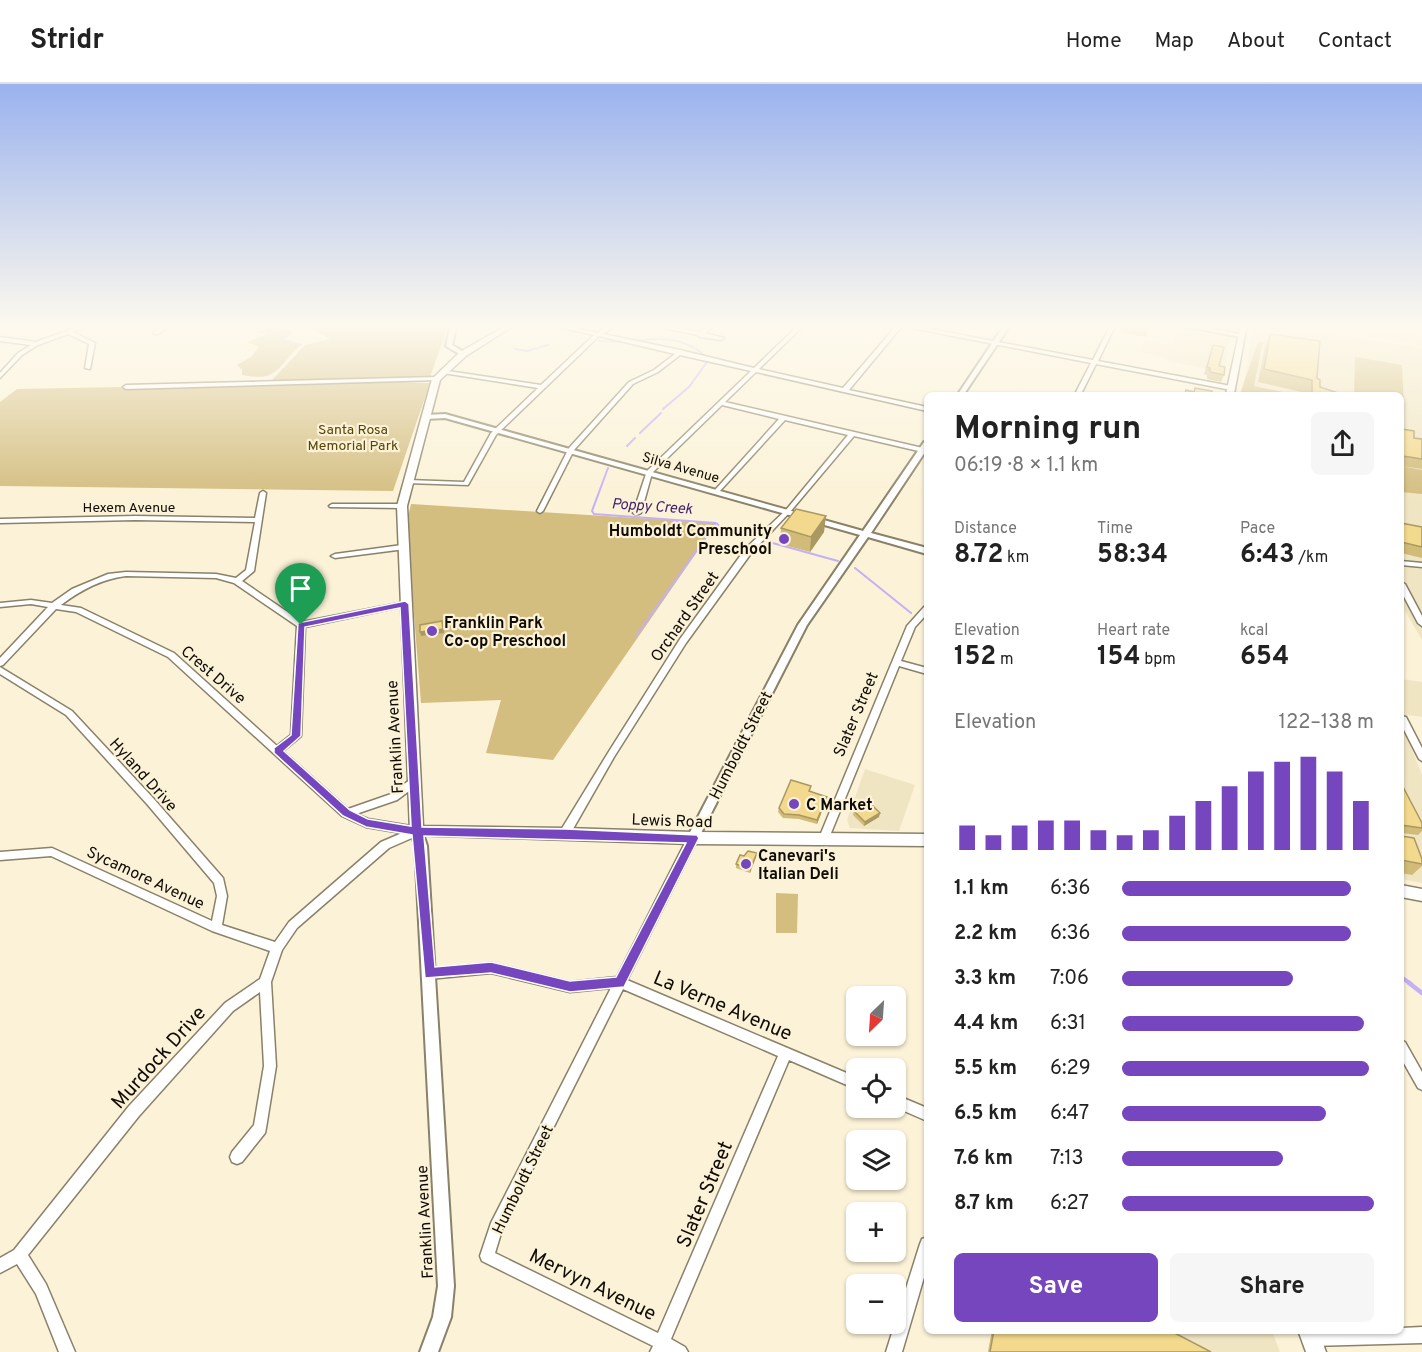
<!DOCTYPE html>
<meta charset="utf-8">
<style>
body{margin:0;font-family:Overpass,sans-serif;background:#f6f6f6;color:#222;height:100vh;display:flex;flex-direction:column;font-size:22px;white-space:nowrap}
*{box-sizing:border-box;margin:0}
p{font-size:20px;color:#767676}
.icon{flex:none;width:33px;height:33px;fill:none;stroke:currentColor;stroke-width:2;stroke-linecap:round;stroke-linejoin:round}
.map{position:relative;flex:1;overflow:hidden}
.details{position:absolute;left:924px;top:308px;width:480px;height:942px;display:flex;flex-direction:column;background:#fff;border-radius:9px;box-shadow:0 2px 4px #0004}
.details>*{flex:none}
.needle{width:39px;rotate:205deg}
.fabs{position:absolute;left:846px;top:902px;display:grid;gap:12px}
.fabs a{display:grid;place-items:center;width:60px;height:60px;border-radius:9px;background:#fff;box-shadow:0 2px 4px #0004;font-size:30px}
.pin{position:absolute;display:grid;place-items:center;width:51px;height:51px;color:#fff;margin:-62px -26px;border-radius:50% 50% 50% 0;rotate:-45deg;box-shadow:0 0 6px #0007}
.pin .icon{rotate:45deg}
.round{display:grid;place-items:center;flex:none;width:63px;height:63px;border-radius:9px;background:#f6f6f6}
.headline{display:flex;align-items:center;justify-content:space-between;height:102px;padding:0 30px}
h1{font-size:33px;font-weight:700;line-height:45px}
.stats{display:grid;grid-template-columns:repeat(3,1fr);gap:9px;height:102px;padding:6px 30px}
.stats div{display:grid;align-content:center}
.stats b{font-size:26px;font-weight:700}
.stats small{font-size:16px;font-weight:400}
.stats p{font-size:16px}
.chart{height:168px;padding:12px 30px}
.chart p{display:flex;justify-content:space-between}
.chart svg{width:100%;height:108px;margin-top:6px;stroke:#7546be;stroke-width:6}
.cta{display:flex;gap:12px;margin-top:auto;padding:12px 30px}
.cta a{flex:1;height:69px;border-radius:9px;background:#7546be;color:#fff;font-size:24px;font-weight:700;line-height:69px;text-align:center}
.cta a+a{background:#f6f6f6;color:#222}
ul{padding:0 30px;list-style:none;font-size:20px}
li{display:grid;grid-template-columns:96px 72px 1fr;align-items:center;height:45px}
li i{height:15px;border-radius:8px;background:#7546be}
header{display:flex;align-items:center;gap:36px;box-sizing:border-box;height:84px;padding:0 30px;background:#fff;border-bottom:2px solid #e0e0e0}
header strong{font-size:28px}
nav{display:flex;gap:33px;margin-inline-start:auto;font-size:21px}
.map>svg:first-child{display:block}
</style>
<header>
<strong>Stridr</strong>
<nav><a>Home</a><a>Map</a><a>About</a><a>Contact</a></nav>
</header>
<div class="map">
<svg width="1422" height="1268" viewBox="0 0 1422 1268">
<rect width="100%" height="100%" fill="#fbf2d7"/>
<path fill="#f0e5c3" d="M1254 240H1275L1422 265V556L1401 520V310H1242Z
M1294 240H1422V261Z
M1178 243 1230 254 1224 288 1167 277V274L1140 267 1144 256 1172 261Z
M1401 595 1422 598V633L1401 630Z
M1401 638 1422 691V799L1401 795Z
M865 685 915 701 899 747 850 744 847 736Z
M992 1246 1272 1247 1280 1268H988Z"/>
<path fill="#d3bd7f" d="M303 240H449L430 293 271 297 305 261 330 255Z
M269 244 292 246V250L282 256 302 260C290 268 281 289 266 292 259 294 249 292 242 291V286L237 281 251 273 259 263 248 258 265 251Z
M1258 258 1265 259 1262 261 1254 302 1293 310H1240Z
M1355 273 1402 281 1404 321H1401V310H1354Z
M396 298 430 299 393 407 0 402V318L17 305Z
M1401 382 1422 386V410L1401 408Z
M411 420 717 439 553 676 486 669 501 616 421 619 409 467 408 433Z
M776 809 798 810 797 849H776Z"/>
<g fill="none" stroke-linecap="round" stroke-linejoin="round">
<path stroke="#c5b0f6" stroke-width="2" d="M256 240 259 248 286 246 289 250 279 255 301 261
M599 257 624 258
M637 257C662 253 684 254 704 271
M515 265 527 267 548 261
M663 325 689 303 707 278
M640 349 661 329
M627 362 635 354
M608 384 592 427 594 430 716 439 723 445 753 452
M769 458 838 477
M855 484 911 529
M636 552 716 439"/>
<path stroke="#c5b0f6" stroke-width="4" d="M1401 893 1411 900"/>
<path stroke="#c5b0f6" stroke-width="4.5" d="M1409 899 1422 909"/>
<defs>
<path id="minor" d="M86 240H93L73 248 95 259 90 285 85 284 89 260 68 250 38 261 22 271 0 294V289L18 269 31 261 0 257V253L36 258Z
M166 240H172L158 250H154V248Z
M549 240H556L597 249 611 240H616L603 250 680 266 754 284 800 240H805L759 285 843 304 897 241 896 240H904L1093 276 1111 240H1116L1098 277 1231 302 1234 304 1231 306 1096 280 1081 310H1075L1091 279 902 242 849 306 927 323V327L756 288 725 318 927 365V369L854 352 790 428 752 468 686 559 614 673 569 752 565 753 561 752 560 749 561 746 608 669 680 555 746 464 786 426 848 351 785 336 719 408 717 409 714 407 715 406 779 335 722 321 652 389 641 429 639 430H635L633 429 647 387 751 287 680 271 658 288 633 300 574 366 543 427 540 429 538 428 537 427 569 364 629 298 654 286 675 270 599 252 496 351 468 401 406 399V397L408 396 464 398 491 349 538 304 443 289 441 288V286L541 301 594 251 549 241Z
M650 240H658L700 248 711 240H716L705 249 724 254 721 256 700 253 698 251 650 241Z
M436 293 438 294V296L126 305 123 303 126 301Z
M263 407 266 409 254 487 242 497 302 538 405 518 409 520 405 522 305 543 301 652 283 667 348 725 391 710 411 695H417L419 698 417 701 397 716 356 730 368 735 417 743 421 744 422 747 421 750 389 764 297 844 282 866 271 898 276 982 266 1044 265 1049 242 1078 237 1080 232 1078 230 1073 232 1068 254 1041 264 982 260 908 233 927 139 1032 28 1171 46 1200 75 1268H59L36 1210 17 1180 0 1189V1174L14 1166 129 1022 225 919 260 895 270 867 212 847 51 772 0 776V768L52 764 212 837 217 812 214 799 147 720 66 631 0 590V583L72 627 153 714 223 794 227 812 222 841 275 858 289 838 381 758 402 749 366 743 342 732 168 573 76 528 56 525 3 581 0 582V574L48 523 31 520 0 523V519L31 516 52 519 72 505 108 490 126 488 216 490 236 494 246 486 255 438 135 436 0 439V435L135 432 255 434 260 409ZM126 492 216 494 234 499 297 542 291 651 277 662 174 569 81 524 61 521C81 506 101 495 126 492Z
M332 420H402L405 422 402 424 330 423 329 422Z
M402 461 406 463 405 465 335 474 331 472 335 470Z
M1401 477 1422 479V483L1401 481Z
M1401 498 1405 500 1422 532V542L1418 539 1401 507Z
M927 522V530L915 543 901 577 927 584V590L899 582 829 754 828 757 824 758 820 757 819 754 907 542 924 523Z
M1401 632 1406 633 1422 664V677L1419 675 1401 640Z
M693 750 697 751 698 754 627 896 856 993V1005L789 976 671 1255 685 1263 688 1268H650L653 1262 482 1177 480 1172 491 1139 611 904 570 908 491 889 429 895 425 894 423 890 425 886 429 885 491 879 570 898 617 893 689 751ZM623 905 778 972 658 1249 495 1169 502 1146Z
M1401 956 1405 958 1422 988V1006L1418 1004 1401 974Z
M896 1011 927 1024V1037L895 1023Z
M927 1153V1183L902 1268H886L920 1160 922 1155Z
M1422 1243V1259L1311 1262 1306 1259 1303 1254 1306 1249 1311 1246H1401V1244Z"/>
<path id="tertiary" d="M451 240H457L452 261 465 269V271H461L446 262Z
M1005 240H1011L964 310H958Z
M1173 240H1185L1244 251 1241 253Z
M445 330 863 447 924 358H927V365L871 449 927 464V470L868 453 807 541 697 757 693 759 689 757 687 754 798 541 860 451 445 334 426 335 422 333 426 331Z
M417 742 421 744 427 762 454 1202 451 1233 438 1268H420L433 1233 438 1202 415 762 411 747 413 744Z"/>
<path id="secondary" d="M509 240H516L466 272 440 296 407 422 423 742 565 744 693 748 927 750V762L693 760 412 751 410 747 397 422 432 295 460 268Z
M1241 240H1247L1234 310H1226Z
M1401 801 1422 805V817L1401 813Z
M1298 1246H1318L1326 1268H1306Z"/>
</defs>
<use href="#minor" stroke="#898169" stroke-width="3"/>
<use href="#tertiary" stroke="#898169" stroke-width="4"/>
<use href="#secondary" stroke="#898169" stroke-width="3"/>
<use href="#minor" fill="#fff" fill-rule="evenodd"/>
<use href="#tertiary" fill="#fff" fill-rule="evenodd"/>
<use href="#secondary" fill="#fff" fill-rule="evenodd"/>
</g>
<path fill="#d1bb79" d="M1123 240H1151L1146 253 1120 248Z
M1270 250 1320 303 1338 310H1306V309L1258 298 1265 262Z
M1213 261 1219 282 1224 291 1221 298 1207 295V291L1204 290Z
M1401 345 1414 354 1422 355V385L1401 382Z
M1401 439 1422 443V474L1401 469Z
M781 444 824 448 810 468 780 460Z
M1401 699 1422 739V747L1418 751 1401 749Z
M811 706 810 708 827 713 826 717 817 740 799 735 783 734 778 728 779 724Z
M854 727 879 733 864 742 853 731Z
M1401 752 1422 775V782L1412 791 1401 789Z
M757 769 756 773 750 789 736 784V780L744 772Z
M992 1246H1169L1211 1268H988Z"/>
<path fill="#aa9863" d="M826 432 824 448 810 468 811 453Z
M442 537 444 549 421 552 420 548Z
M827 713 826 717 817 740V736Z
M880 729 879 733 864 742 865 738Z
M757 769 756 773 750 789V785Z"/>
<path fill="#f3d98d" stroke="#aa9863" stroke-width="1.5" d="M1133 240H1151L1150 243Z
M1270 250 1320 257 1317 294 1320 296V303L1338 309V310H1312V296L1264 285Z
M1213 261 1224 263 1219 282 1225 283 1224 291 1210 288V284L1207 283Z
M1195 304 1212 307 1211 310H1185L1186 306 1194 308Z
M1401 345 1414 347V354L1422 355V375L1403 372 1402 364H1401Z
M796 425 826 432 811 453 781 444Z
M1401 439 1422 443V463L1401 458Z
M442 537 443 545 420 548V541Z
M791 696 811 702 809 707 827 713 817 736 799 731 784 730 779 724Z
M1401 699 1422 739V744L1401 741Z
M869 718 880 729 865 738 854 727Z
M1401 752 1414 754 1422 775V780L1401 776Z
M748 767 757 769 750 785 736 780 740 771 744 772Z
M994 1246H1169L1211 1268H990Z"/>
<linearGradient id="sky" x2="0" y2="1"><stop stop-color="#9ab2ee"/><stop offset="0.58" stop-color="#fdf9ed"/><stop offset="1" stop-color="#fdf9ed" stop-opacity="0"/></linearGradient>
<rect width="1422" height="417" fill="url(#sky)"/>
<path fill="#7546be" stroke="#fff" stroke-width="1.5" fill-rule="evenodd" d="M405 517 409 520 422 743 566 745 697 751 699 754 624 903 570 908 491 889 425 894 412 751 366 743 343 732 274 669V664L291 651 298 539ZM400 524 411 742 368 735 350 726 284 667 301 652 305 543ZM424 752 686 759 616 893 570 897 491 878 435 883Z"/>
<g fill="#7546be" stroke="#fbf2d7" stroke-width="2">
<circle cx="784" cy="455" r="6"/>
<circle cx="432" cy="547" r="6"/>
<circle cx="794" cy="720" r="6"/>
<circle cx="746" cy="780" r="6"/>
</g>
<g text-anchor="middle" stroke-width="4.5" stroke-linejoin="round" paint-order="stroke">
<g font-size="14" fill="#564507" stroke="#fbf2d7">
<text x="353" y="350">Santa Rosa<tspan x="353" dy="16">Memorial Park</tspan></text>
</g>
<g font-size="14" fill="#100c05" stroke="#fbf2d7">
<text transform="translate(681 383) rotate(16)" y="5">Silva Avenue</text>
<text x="129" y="428">Hexem Avenue</text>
</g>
<g font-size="15" font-style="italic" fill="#3f1e6d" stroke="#fbf2d7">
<text transform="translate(652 422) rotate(4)" y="5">Poppy Creek</text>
</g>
<g font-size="16" font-weight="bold" fill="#100c05" stroke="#fbf2d7" text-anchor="start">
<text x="772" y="452" text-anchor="end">Humboldt Community<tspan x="772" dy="18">Preschool</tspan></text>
<text x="444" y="544">Franklin Park<tspan x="444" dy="18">Co-op Preschool</tspan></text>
<text x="806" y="726">C Market</text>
<text x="758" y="777">Canevari's<tspan x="758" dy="18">Italian Deli</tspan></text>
</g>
<g font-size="16" fill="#100c05" stroke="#fbf2d7">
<text transform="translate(684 532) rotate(-55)" y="6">Orchard Street</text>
<text transform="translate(214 590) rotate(41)" y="6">Crest Drive</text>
<text transform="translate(855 630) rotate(-67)" y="6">Slater Street</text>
<text transform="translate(394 653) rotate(-93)" y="6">Franklin Avenue</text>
<text transform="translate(740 661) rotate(-63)" y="6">Humboldt Street</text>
<text transform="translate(144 690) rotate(48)" y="6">Hyland Drive</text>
<text transform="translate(672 736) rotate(2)" y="6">Lewis Road</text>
<text transform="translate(146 793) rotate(25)" y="6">Sycamore Avenue</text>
<text transform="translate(522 1095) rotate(-64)" y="6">Humboldt Street</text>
<text transform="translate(424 1138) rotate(-93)" y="6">Franklin Avenue</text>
</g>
<g font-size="20" fill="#100c05" stroke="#fbf2d7">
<text transform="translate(723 921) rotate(23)" y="7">La Verne Avenue</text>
<text transform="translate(158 973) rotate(-48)" y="7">Murdock Drive</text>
<text transform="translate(704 1110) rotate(-67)" y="7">Slater Street</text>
<text transform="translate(593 1200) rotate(26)" y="7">Mervyn Avenue</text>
</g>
</g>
</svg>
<div class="fabs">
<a><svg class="needle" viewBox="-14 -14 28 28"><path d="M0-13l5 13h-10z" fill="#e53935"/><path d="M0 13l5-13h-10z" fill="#767676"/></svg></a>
<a><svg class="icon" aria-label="locate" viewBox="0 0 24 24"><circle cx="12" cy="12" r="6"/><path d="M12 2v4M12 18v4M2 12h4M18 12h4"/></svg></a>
<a><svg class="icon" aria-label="layers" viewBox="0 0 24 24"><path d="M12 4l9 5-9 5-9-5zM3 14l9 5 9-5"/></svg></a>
<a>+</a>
<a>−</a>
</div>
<div class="pin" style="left:301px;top:541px;background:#1e9e55"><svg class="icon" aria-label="arrive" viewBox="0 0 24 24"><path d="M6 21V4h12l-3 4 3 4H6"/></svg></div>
<section class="details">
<div class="headline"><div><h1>Morning run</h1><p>06:19 · 8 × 1.1 km</p></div><a class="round"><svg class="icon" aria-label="share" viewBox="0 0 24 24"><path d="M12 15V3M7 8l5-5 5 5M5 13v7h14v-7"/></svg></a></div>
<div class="stats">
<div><p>Distance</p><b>8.72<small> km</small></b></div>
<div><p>Time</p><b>58:34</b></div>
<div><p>Pace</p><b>6:43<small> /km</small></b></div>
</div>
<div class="stats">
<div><p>Elevation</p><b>152<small> m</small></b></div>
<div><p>Heart rate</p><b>154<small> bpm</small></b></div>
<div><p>kcal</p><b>654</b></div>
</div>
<div class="chart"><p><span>Elevation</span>122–138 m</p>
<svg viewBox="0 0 160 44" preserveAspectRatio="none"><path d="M5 44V34M15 44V38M25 44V34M35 44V32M45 44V32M55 44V36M65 44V38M75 44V36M85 44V30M95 44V24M105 44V18M115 44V12M125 44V8M135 44V6M145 44V12M155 44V24"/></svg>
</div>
<ul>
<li><b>1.1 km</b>6:36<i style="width:91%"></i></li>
<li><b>2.2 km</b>6:36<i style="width:91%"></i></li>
<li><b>3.3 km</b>7:06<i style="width:68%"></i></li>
<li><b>4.4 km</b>6:31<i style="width:96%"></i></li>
<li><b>5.5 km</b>6:29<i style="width:98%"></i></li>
<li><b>6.5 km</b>6:47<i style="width:81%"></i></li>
<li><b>7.6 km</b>7:13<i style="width:64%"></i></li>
<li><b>8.7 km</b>6:27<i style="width:100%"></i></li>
</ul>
<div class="cta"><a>Save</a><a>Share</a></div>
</section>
</div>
